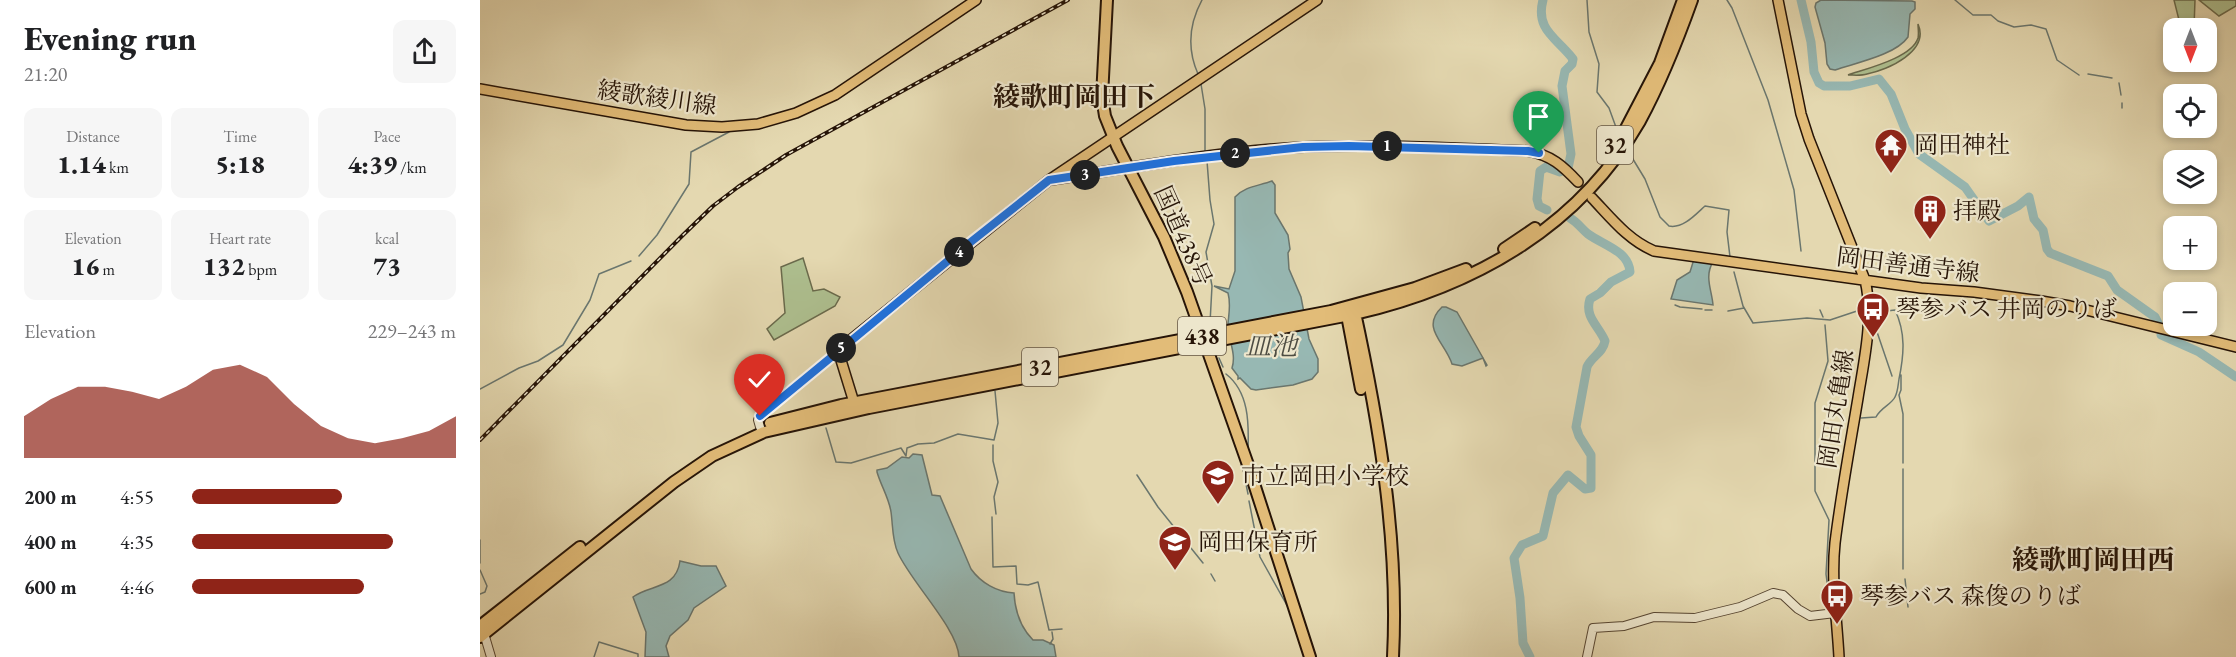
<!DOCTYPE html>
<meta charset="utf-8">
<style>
body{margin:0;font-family:"EB Garamond","Noto Serif JP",serif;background:#f6f6f6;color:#202124;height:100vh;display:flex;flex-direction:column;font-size:22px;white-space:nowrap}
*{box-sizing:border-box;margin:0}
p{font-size:20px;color:#757577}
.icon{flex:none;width:33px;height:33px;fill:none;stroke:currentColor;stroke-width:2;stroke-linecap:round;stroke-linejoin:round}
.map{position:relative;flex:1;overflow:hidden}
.drawer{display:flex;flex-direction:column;background:#fff;width:480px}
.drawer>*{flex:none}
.needle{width:39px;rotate:180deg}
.controls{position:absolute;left:1683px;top:18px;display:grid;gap:12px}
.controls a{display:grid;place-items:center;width:54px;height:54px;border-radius:12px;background:#fff;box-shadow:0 3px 9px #0003;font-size:30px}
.pin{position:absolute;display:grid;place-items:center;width:51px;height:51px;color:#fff;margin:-62px -26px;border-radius:50% 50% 50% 0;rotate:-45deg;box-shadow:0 0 6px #0007}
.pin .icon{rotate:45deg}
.km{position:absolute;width:30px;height:30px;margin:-15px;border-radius:50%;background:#222;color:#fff;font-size:16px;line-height:30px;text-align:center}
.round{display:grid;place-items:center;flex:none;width:63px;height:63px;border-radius:12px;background:#f6f6f6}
.overview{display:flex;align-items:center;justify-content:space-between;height:102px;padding:0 24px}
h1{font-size:33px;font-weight:800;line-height:45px}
.metrics{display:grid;grid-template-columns:repeat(3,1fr);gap:9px;height:102px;padding:6px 24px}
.metrics div{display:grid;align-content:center;border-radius:12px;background:#f6f6f6;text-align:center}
.metrics b{font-size:26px;font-weight:800}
.metrics small{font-size:16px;font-weight:400}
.metrics p{font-size:16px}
.chart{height:168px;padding:12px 24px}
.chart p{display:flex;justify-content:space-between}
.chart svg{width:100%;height:108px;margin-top:6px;fill:#8f2418;opacity:.7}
ul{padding:0 24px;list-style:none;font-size:20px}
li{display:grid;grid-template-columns:96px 72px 1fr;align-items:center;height:45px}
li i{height:15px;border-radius:8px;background:#8f2418}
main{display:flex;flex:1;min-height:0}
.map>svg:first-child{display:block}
</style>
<main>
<section class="drawer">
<div class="overview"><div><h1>Evening run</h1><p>21:20</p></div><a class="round"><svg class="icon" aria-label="share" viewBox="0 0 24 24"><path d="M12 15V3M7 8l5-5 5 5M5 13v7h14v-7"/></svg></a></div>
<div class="metrics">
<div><p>Distance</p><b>1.14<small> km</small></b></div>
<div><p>Time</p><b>5:18</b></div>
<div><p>Pace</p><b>4:39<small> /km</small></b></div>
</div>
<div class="metrics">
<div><p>Elevation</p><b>16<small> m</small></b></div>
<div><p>Heart rate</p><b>132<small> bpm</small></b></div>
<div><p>kcal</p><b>73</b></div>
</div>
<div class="chart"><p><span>Elevation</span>229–243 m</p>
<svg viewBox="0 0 160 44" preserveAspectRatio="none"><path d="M0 44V27L10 20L20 15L30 15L40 17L50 20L60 15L70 8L80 6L90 11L100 22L110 31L120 36L130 38L140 36L150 33L160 27V44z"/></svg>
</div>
<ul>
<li><b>200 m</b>4:55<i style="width:57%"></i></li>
<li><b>400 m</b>4:35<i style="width:76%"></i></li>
<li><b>600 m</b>4:46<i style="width:65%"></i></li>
</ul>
</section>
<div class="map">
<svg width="1756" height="657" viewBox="0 0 1756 657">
<rect width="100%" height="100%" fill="#e4d8b0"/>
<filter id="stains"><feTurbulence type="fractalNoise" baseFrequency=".00333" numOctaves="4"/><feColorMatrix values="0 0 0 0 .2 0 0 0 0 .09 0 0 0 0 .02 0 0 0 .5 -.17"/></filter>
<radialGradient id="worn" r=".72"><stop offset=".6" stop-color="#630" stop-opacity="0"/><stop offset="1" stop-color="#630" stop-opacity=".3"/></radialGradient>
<path fill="#aec090" stroke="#6a6a4c" stroke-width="1.5" d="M1694 0H1715L1714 28H1701Z
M1719 0H1756V6L1739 16Z
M1438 24C1450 51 1408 70 1387 74 1381 76 1374 75 1368 75 1385 69 1432 58 1438 38 1439 34 1438 28 1438 24Z
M323 258 333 291 344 289 360 297 355 306 294 340 287 329 305 313 301 267Z"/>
<path fill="#97b8b3" stroke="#6a766e" stroke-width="1.5" d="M1341 0 1432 1 1435 2V9L1430 14 1428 37C1416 55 1375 63 1355 70L1350 69 1347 64 1345 43 1335 7 1336 3Z
M792 181 795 185V213L808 235 810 249 808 253 809 269 821 297 829 339 838 359V372L832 379 813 385 776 390 771 389 760 378 758 379V376L752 368C757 353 747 338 748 323 749 313 751 304 748 293L734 286 749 289 755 271V197C765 186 779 186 792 181Z
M1214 259 1233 262C1224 276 1232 291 1233 305L1191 299 1197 280 1210 272Z
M962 307H966L977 312 1007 365 1006 366 1003 358 982 366 972 364C965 342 940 328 962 307Z
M433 454 442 455 452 495 460 496 491 569C501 583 517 592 534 593 535 611 540 627 553 640H563L574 645 576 657H479C478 629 431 582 418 553 412 540 413 526 411 512 409 498 401 486 397 472V470L407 468 422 457 429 458Z
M200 561 221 566H236L246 586 214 608 208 620 190 636 186 646 189 657H165L166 632 153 597C170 584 196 590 200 561Z"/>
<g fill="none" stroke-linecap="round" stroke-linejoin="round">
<path stroke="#6a766e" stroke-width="1.5" d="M1107 0 1109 32 1119 64 1117 92 1129 108 1137 130
M1247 0 1252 8 1288 100 1314 190 1321 251
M1475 0 1493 15H1511L1518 21 1534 27 1551 25 1566 29 1577 60 1599 75
M718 74C707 49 709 24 722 0
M1608 74 1632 78
M1639 83 1641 95
M721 84 725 109V153
M1642 108V103
M1148 151 1165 179 1180 217 1189 226C1203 229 1216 214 1225 206L1249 210 1247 232 1250 257
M727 161 730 200 734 224 726 252 732 286 730 323
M159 256 177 235 209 184 211 152 249 132
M1254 272 1263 306 1273 323 1327 318 1350 320 1377 311
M1195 305 1200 307 1222 309
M1225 310H1232
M1340 310 1343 317
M1248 311 1264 308
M1345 325 1348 361 1335 403V491L1349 520 1346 574 1351 612
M739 358 743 367
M746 374C769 392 769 423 768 450
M1421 375V390L1419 395 1423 414V463
M0 389 39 368 58 361 83 345 110 300 119 274 151 261
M1381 418 1396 417C1401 407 1411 405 1415 397 1418 391 1418 385 1419 379 1424 355 1426 333 1415 310L1398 312 1395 326 1412 376
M346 428 356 462 371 463 421 448 426 456
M513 445V461L518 482 514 497 516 514
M426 456 427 448 438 444 454 443 478 434 514 440 518 423 515 391
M765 471 766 480
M657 475 678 507 723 563
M766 484 768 494
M769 501 780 557 809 609
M512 517 513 567 536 566 537 584 548 585 558 582 569 630 582 629
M0 540V563
M1423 569V469
M0 570 7 586 5 592 0 594
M731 574 735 581
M1425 579 1428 607
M1351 617 1354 639
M570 644 573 639 572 632
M114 657 119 642 158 654V657"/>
<path stroke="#97b8b3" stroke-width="9" d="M1063 0C1055 30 1077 38 1093 59L1092 64 1085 71 1082 86 1091 154 1088 168
M1321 0 1331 42 1334 72 1339 83 1344 86H1370L1399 79 1411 94 1425 129 1439 154 1485 187 1509 221 1538 206 1549 197 1554 219 1563 230 1567 249 1570 253 1628 276 1637 290 1675 317 1678 323
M1067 210 1059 206 1057 199 1060 171 1066 167 1080 172
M1681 335 1719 352 1756 377
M1050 657 1043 643 1040 598 1034 558 1042 545 1063 536 1073 493 1088 475 1105 489 1111 488V455L1099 436 1096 427 1107 367C1111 357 1123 353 1125 341 1119 326 1104 317 1110 299L1120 293 1131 282 1150 272C1149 251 1123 245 1108 234 1102 229 1097 222 1090 218"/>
<defs>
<path id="minor" d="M280 427 278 420 281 414 361 349
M3 630 11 657
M1107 657 1113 628 1144 626 1174 617 1215 618 1260 607 1293 593 1303 595 1318 609 1330 616 1355 613"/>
<path id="major" d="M1298 0 1321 114 1329 139 1385 280C1394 318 1384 360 1378 398 1370 446 1361 494 1355 543 1351 581 1357 619 1359 657
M0 89 206 125 242 127 278 124 316 113 355 95 496 0
M571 180C655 167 740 151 824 147 899 144 974 148 1048 151 1071 155 1083 166 1098 182
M1112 198C1131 218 1148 240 1174 251L1441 288 1494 292 1561 301 1590 306 1756 347
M376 409 360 357 362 347 569 180 837 0"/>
<path id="highway" d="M627 0 622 97 625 116 637 146 684 237 707 292 767 462 830 657
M1143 134 1180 63 1203 0
M1024 249 1055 228
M874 308C899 423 919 539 913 657
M866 310 881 389
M290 423 361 405 851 311 935 288 986 269
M0 626 100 547
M0 637 194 482 232 456 284 432 389 408 875 314C992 287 1098 229 1160 121 1181 82 1197 42 1212 0"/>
</defs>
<use href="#minor" stroke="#564531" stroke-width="10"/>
<use href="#major" stroke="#261407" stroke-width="12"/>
<use href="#highway" stroke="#261407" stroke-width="14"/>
<use href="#minor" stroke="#ede6cc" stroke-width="8"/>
<use href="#major" stroke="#e2bc78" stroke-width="9"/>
<use href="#highway" stroke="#e2bc78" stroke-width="10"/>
<defs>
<path id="rail" d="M0 440 203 235 233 206 258 187 306 155 588 0"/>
</defs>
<use href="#rail" stroke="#261407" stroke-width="4"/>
<use href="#rail" stroke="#ede6cc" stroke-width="1.5" stroke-dasharray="4.5" stroke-linecap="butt"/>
</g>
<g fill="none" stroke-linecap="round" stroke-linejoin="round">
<defs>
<path id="route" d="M280 416 492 241 569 180 694 161 823 147 869 146 1048 151 1059 153"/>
</defs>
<use href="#route" stroke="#fff" stroke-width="12"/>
<use href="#route" stroke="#1a73e8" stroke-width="8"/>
</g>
<defs>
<symbol id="temple-pin" viewBox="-11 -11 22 30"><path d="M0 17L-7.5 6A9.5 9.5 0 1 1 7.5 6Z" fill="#8f2418" stroke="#ede6cc"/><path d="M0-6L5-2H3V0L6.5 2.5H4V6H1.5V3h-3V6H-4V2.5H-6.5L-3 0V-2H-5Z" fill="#fff"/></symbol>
<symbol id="building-pin" viewBox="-11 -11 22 30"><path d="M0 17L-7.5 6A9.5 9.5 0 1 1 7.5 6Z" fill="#8f2418" stroke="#ede6cc"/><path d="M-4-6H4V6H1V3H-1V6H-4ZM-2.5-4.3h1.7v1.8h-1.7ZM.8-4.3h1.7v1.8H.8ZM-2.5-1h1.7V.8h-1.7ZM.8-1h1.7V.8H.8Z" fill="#fff"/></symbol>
<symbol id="bus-pin" viewBox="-11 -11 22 30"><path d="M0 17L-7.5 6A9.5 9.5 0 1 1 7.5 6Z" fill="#8f2418" stroke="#ede6cc"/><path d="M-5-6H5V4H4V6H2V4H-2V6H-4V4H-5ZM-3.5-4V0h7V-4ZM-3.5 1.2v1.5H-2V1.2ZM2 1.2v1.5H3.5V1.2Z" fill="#fff"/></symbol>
<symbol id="school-pin" viewBox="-11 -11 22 30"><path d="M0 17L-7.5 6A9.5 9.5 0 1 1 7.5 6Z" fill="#8f2418" stroke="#ede6cc"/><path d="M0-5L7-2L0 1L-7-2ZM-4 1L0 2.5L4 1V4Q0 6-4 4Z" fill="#fff"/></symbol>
</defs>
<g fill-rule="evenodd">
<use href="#temple-pin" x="1392" y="126" width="38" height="52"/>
<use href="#building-pin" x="1431" y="192" width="38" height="52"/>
<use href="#bus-pin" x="1374" y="290" width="38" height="52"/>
<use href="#school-pin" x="719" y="457" width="38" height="52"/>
<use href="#school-pin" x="676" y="523" width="38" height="52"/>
<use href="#bus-pin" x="1338" y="577" width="38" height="52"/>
</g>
<g text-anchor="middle" stroke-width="4.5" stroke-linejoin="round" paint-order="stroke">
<g fill="#ede6cc" stroke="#625342" stroke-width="1.5">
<rect x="1117" y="126" width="36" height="38" rx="4.5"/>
<rect x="698" y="317" width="48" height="38" rx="4.5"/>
<rect x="542" y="348" width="36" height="38" rx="4.5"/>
</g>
<g font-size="22" font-weight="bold" fill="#261407">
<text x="1135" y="153">32</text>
<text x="722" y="344">438</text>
<text x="560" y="375">32</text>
</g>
<g font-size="24" fill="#261407" stroke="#ede6cc">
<text transform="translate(177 98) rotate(8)" y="8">綾歌綾川線</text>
<text transform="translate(703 236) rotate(66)" y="8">国道438号</text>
<text transform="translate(1428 265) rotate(7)" y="8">岡田善通寺線</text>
<text transform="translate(1356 409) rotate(-81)" y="8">岡田丸亀線</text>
</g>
<g font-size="24" fill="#261407" stroke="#ede6cc" text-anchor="start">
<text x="1434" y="153">岡田神社</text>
<text x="1473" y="219">拝殿</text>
<text x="1416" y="317">琴参バス 井岡のりば</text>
<text x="761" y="484">市立岡田小学校</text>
<text x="718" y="550">岡田保育所</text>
<text x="1380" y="604">琴参バス 森俊のりば</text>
</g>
<g font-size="26" font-style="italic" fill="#4e4d43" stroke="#ede6cc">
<text x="791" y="355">皿池</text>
</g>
<g font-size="27" font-weight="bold" fill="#261407" stroke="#ede6cc">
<text x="594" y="106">綾歌町岡田下</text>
<text x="1613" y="569">綾歌町岡田西</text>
</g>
</g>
<rect width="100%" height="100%" filter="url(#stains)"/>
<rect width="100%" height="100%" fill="url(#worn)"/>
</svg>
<div class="controls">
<a><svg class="needle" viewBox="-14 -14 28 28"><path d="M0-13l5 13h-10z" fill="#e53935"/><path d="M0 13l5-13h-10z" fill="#757577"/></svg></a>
<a><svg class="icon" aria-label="locate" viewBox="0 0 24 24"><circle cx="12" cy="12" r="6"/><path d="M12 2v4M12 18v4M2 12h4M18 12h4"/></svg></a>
<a><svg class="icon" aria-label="layers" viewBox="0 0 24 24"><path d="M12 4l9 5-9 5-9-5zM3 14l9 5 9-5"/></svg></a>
<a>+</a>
<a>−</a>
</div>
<div class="pin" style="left:1059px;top:153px;background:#1e9e55"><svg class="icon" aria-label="arrive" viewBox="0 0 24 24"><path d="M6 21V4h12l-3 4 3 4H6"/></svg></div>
<div class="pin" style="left:280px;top:416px;background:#d93025"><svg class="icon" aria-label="check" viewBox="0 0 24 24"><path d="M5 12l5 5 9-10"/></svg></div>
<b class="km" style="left:907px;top:146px">1</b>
<b class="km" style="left:755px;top:153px">2</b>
<b class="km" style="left:605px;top:175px">3</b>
<b class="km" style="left:479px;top:252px">4</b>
<b class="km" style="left:361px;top:348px">5</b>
</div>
</main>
